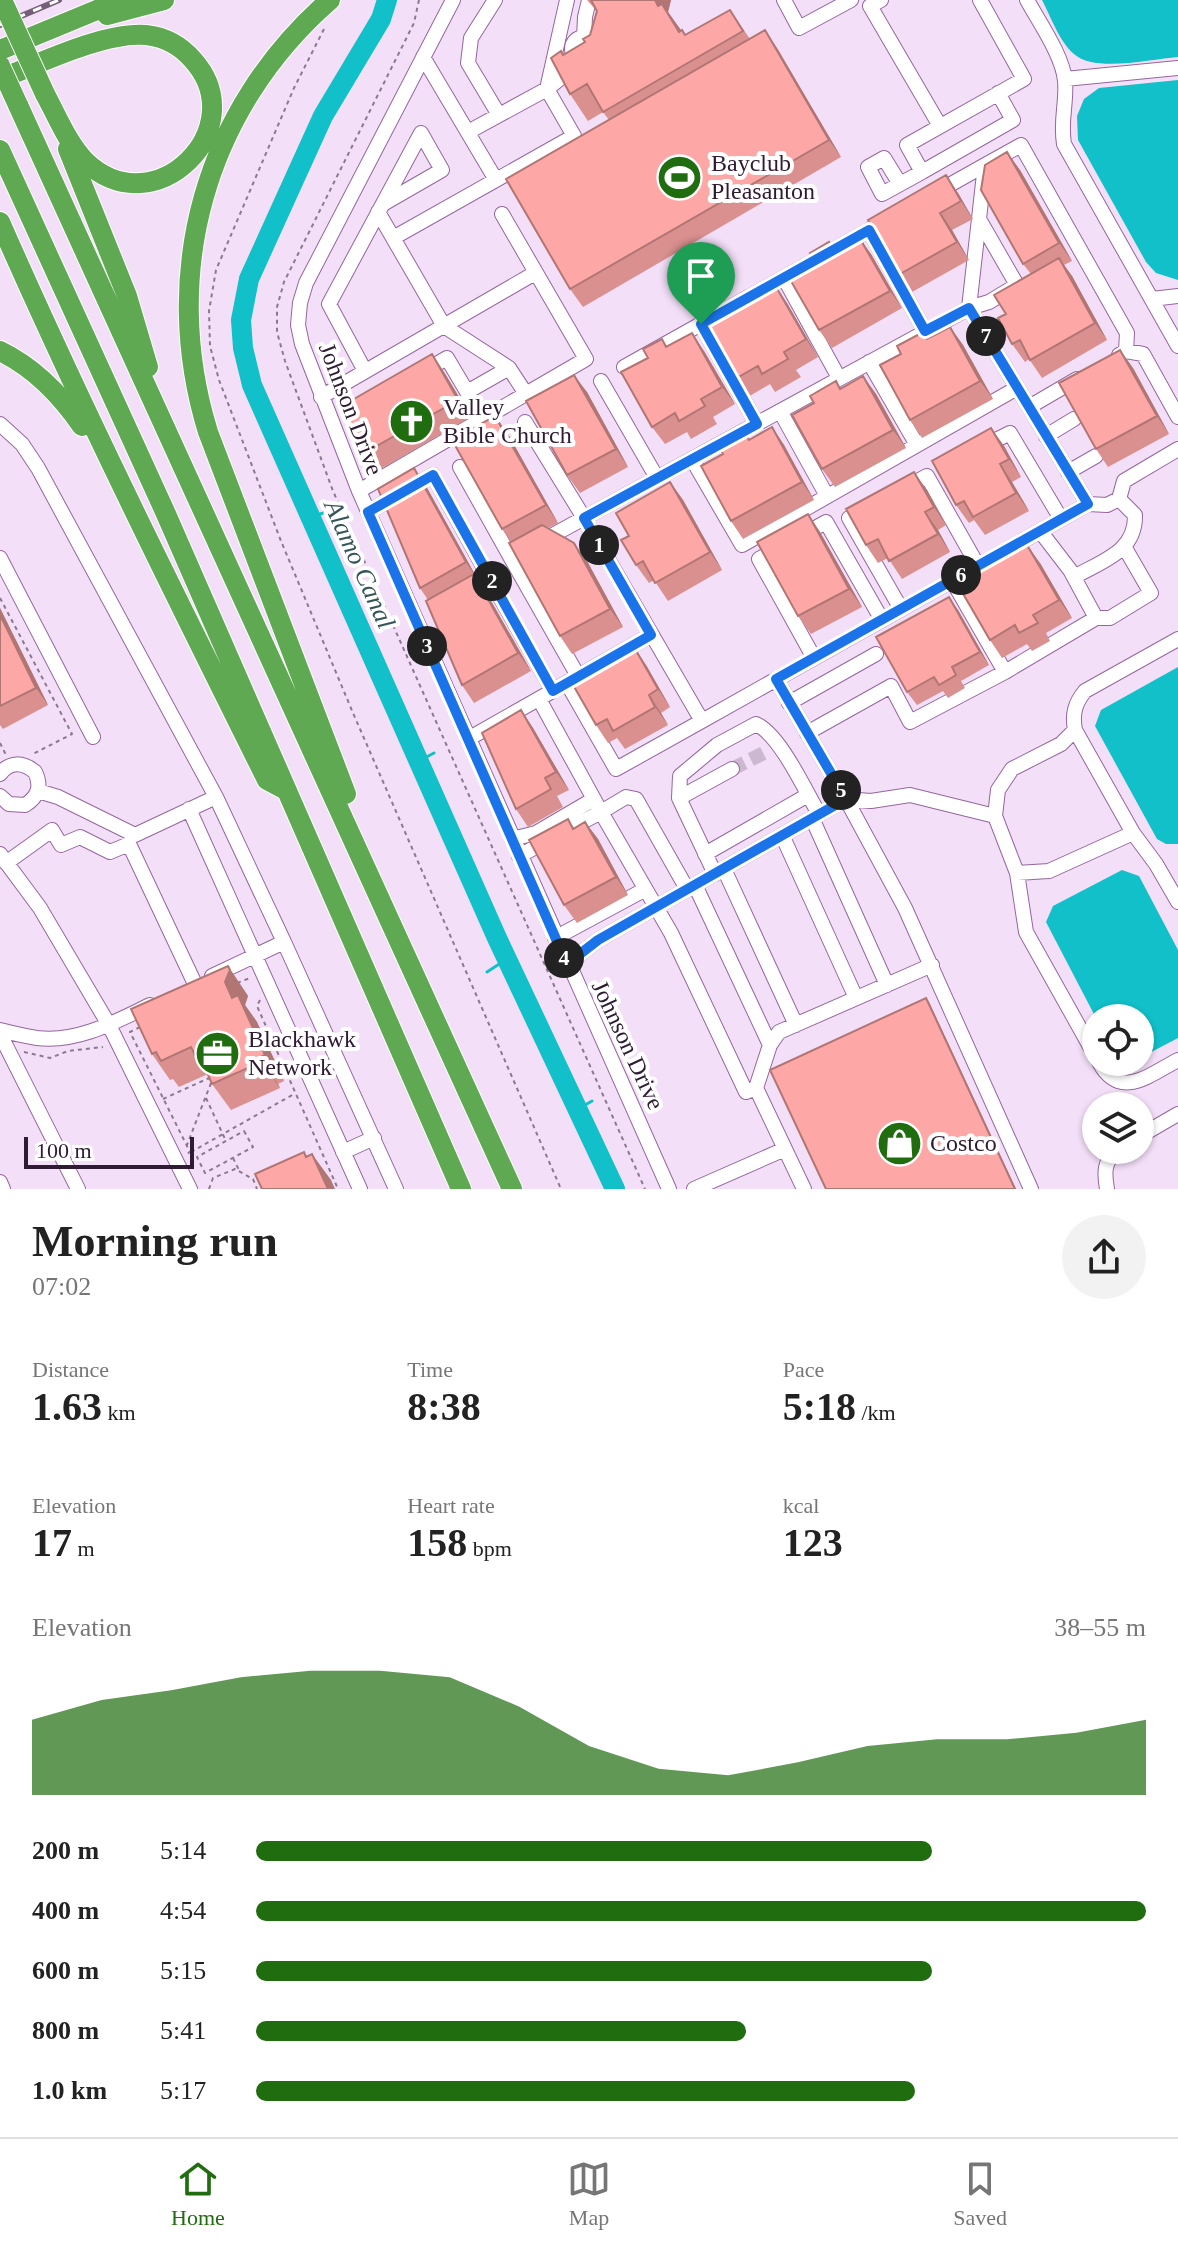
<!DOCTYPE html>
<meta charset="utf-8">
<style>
body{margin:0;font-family:"Times New Roman",serif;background:#f2f2f2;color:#222;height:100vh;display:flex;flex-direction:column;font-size:30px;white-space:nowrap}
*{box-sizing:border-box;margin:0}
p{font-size:26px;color:#767676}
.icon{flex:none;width:44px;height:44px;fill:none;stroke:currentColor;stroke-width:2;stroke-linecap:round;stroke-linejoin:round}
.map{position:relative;height:1189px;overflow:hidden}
.side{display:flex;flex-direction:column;background:#fff;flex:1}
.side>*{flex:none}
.fabs{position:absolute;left:1082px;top:1004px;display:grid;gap:16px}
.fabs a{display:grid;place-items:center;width:72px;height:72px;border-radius:50%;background:#fff;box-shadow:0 2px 6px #0004;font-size:40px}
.scale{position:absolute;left:24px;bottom:20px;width:170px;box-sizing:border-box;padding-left:8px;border:4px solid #2f1b33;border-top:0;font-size:22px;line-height:28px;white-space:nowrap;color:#2f1b33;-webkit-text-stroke:6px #fff;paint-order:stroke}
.pin{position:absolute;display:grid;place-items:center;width:68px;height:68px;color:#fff;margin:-82px -34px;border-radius:50% 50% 50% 0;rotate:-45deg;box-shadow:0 0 8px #0007}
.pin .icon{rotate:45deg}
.km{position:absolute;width:40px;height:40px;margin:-20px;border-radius:50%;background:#222;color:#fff;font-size:22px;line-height:40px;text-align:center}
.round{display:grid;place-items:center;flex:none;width:84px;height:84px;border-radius:42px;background:#f2f2f2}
.summary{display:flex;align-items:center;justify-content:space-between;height:136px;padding:0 32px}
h1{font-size:44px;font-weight:700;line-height:60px}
.stats{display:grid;grid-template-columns:repeat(3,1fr);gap:12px;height:136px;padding:8px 32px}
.stats div{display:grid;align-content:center}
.stats b{font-size:40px;font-weight:700}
.stats small{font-size:22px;font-weight:400}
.stats p{font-size:22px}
.chart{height:224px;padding:16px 32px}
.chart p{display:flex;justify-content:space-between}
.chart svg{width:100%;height:144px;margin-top:8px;fill:#206d0f;opacity:.7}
ul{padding:0 32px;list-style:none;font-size:26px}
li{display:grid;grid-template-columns:128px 96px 1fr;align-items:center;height:60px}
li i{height:20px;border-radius:10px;background:#206d0f}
.menu{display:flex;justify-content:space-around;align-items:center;height:112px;border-top:2px solid #e0e0e0;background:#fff;font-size:22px;color:#767676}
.menu a{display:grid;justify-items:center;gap:4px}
.menu .active{color:#206d0f}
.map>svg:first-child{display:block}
</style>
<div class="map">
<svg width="1178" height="1189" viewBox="0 0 1178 1189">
<rect width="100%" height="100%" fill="#f3dff8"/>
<path fill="#11c0c9" d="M1042 0H1178V57C1151 59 1095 73 1074 54 1059 41 1051 17 1042 0Z
M1178 80V280L1156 273 1146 262 1078 140 1077 116 1084 99 1099 88Z
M1178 667V844H1166L1157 839 1095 726 1101 710Z
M1122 870 1139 876 1178 950V1038L1140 1058V1018H1096L1046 922 1053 906Z"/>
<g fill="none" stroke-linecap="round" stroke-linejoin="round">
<path stroke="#11c0c9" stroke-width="3" d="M310 517 327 512
M419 761 434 753
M487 972 507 959
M578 1109 592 1101"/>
<path stroke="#11c0c9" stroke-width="20" d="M387 0 381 19 323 116 249 279 241 320 243 348 252 385 497 938 615 1189"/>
<path stroke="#ccb8d1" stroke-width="14" stroke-dasharray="14 7" stroke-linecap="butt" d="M732 769 768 751"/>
<defs>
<path id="minor" d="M453 0 306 283 300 303 298 325 302 344 359 491 669 1189
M495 0 471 38 468 63 499 115
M784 0 799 28 851 0
M881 0 870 6 940 126
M980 0 1024 79 907 145 922 172 1013 120 998 93
M1027 0C1039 22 1063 56 1065 81 1067 103 1060 120 1064 144L1178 346
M584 37 585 17 589 0
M572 49a12 12 0 1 1 24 0a12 12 0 1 1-24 0Z
M423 57 496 180
M1065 79 1178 68
M468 132 547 89 567 0
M900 184 884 158 868 167 882 194 922 172
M937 192 985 165
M378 212 444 326 509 368 526 394
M979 219 1017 285 989 302 969 308 985 165 1021 145 1127 333 1126 351
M869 230 925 331
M393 238 574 136 547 89 573 68
M784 278 839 378
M1152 299 1178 296
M969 308 1088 504 702 721 584 518Z
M701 324 757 424
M1119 355 1126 351 1143 354 1178 417
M869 362 917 445
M624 367 887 220
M365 371 329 304 421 133 442 170 383 204
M423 372 447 358 483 419
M601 381 657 478
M467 392 509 368
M321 397 535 273
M1029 407 1077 379
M780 411 827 496
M0 424 22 444 38 468 216 797
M1046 436 1074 419
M982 447 1010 433 1061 519
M692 459 742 545 1017 388
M460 467 511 558 584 518 525 422
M1068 472 1096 456
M905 488 927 476 978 566
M359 491 586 359 502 214
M1088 504 1107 505 1119 499 1124 481 1178 449
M866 509 849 518 901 609
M368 512 433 475 490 579 465 594
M801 536 826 522 882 620
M779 548 759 559 814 658
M0 558 93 737
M511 558 578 676
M1074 577C1102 561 1136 552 1135 515L1119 499
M490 579 553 691
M952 580 1005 672 1096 618 1070 570 1040 531
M1096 618H1110L1151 593 1125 548
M776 679 846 799 905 908 1031 1189
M567 683 616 769 702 721
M789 703 876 654
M1075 730C1072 714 1075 703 1085 691L1178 639
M807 733 891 686 910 722 1005 672
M468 739 651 635
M0 774C10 761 23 762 35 772 42 786 38 797 25 805L9 804 0 796
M38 791 58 797 135 835 216 797 284 942
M679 798 680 776 717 745 756 724C780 735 805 790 819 814
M189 809 360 1189
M812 818 887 985
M782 835 856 998
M512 839 536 833 594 799
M0 854 40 908 109 1025 190 1189
M705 854 808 795
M519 856 601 812 539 699
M6 863 52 830 61 845 80 837 110 852 129 844 195 984
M724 869 796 1025
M1017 873 1049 871 1133 833
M715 874 679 798 732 769
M695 885 770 1045 756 1088 804 1189
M687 889 636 799 626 797 601 812 671 933 746 1092 756 1088
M555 938 644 890
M567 964 598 940 846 799 871 801 910 795 995 816
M212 976 284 942 396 1189
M0 1030C12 1033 25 1036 37 1038 77 1043 115 1022 150 1005
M0 1034 78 1189
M770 1045 779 1032 932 965
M1096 1057 1026 932 1017 873 995 816 998 790 1012 769 1061 744 1075 730 1133 833 1156 864 1178 902
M1099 1062C1120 1101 1149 1075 1178 1060
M1140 1136 1178 1114
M343 1152 374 1138
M0 1182 3 1189
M694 1189 785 1149
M1107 1189C1104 1172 1104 1162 1117 1150"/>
<path id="highway" d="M330 0C205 109 159 273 208 432L346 794
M107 15 164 0
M0 50 121 0
M0 79C38 64 106 31 146 35 164 37 181 46 193 60 254 128 155 227 86 162 68 144 57 116 45 94
M18 105 512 1189
M68 149 127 296 148 367
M0 150 166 514 461 1189
M0 222C83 411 175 595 267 780L282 788
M0 351C35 368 60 394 82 426"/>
</defs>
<use href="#minor" stroke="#95669f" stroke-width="16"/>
<use href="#highway" stroke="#fff" stroke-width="22"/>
<path stroke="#8c7890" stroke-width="2" stroke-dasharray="4 4" stroke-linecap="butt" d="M419 0 414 23 284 282 277 307V332L285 361 333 491 645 1189
M324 29 294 88 216 270 209 311 210 346 219 380 281 541 353 713 561 1189
M0 598 72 734 31 755
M0 743 6 755
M237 983 250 978
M260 1000 257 1006 338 1189
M140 1027 130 1032 190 1152 187 1154
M24 1052 50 1058 68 1051 103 1047
M206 1098 225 1139
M163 1099 209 1078 211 1083 187 1145
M244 1131 253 1147 205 1173 197 1157Z
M191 1152 294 1094
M233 1158 239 1170
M209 1189 213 1178 235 1169 253 1179 257 1189"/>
<use href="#minor" stroke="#fff" stroke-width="14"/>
<use href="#highway" stroke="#5fa952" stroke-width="20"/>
<defs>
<path id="rail" d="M0 25 59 0"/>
</defs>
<use href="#rail" stroke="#735f77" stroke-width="6"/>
<use href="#rail" stroke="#fff" stroke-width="3" stroke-dasharray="9" stroke-linecap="butt"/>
<defs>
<path id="highway-bridge" d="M2 0 45 94
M0 66 18 105"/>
</defs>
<use href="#highway-bridge" stroke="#fff" stroke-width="22" stroke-linecap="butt"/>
<use href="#highway-bridge" stroke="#5fa952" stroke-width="20"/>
</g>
<path fill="#da908f" d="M587 0H671L668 12 681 31 685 35 730 10 750 39 777 48 841 157 583 307 570 289 609 120 603 112 588 121 570 94 563 55 585 42 590 35 597 11 595 9Z
M1020 170 1072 261 1064 265 1072 276 1107 340 1042 378 1029 359 1025 362 1012 344 1031 274 1023 264Z
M958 193 973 219 952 230 969 260 912 292 900 274 868 220Z
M835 250 871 254 902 308 832 348 819 330Z
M745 291 751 299 787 303 818 357 796 370 801 377 775 392 770 384 748 397 735 379 731 310Z
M950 327 963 345 993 399 922 438 910 420 928 339Z
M662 339 667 346 704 351 735 404 713 417 717 424 691 439 687 432 665 444 652 427 648 358Z
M1120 350 1133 368 1169 434 1108 467 1096 449Z
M432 354 444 372 471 417 379 470 366 452Z
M863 376 876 394 906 448 835 487 822 469 841 388Z
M587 392 628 467 580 493 567 475Z
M495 416 508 434 558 523 548 528 587 561 623 627 572 654 560 636 511 542 502 529Z
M772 427 784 445 814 500 743 539 731 521 750 440Z
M991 428 1004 446 1021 477 1012 482 1029 511 985 535 974 520 969 523 956 505Z
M414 468 426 486 478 580 486 592 531 671 474 703 462 685 428 600 420 588Z
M670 482 683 500 722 570 668 601 654 580 649 583 636 565 629 536Z
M927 490 946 525 938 530 950 552 902 579 888 558 878 563 866 545Z
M808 514 820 532 862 607 811 634 798 616Z
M1040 563 1072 618 1046 633 1050 641 1032 651 1027 644 1002 658 990 640Z
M0 608 48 705 3 729 0 725Z
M958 610 989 665 961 681 965 688 948 698 943 691 917 705 907 692Z
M646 665 670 707 661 713 668 725 625 749 617 738 608 743 596 725Z
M521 710 533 728 569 790 557 796 563 807 528 827 516 809Z
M568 819 574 828 585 822 598 839 628 895 577 923 564 905Z
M228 966 248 996 245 1005 257 1022 284 1081 278 1084 280 1088 231 1110 212 1084 208 1074 179 1087 173 1079 170 1080 152 1054Z"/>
<path fill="#b17674" d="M655 0H671L668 12 681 30 697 59 679 32H677Z
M765 30 777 48 841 157 829 140Z
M1007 152 1020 170 1072 261 1059 243Z
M946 175 958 193 973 219 961 201Z
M940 213 952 230 969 260 957 242Z
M859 237 871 254 902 308 890 291Z
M1059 258 1072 276 1107 340 1095 323Z
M775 285 787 303 818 357 806 339Z
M950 327 963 345 993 399 980 381Z
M692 333 704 351 735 404 722 387Z
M1120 350 1133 368 1169 434 1157 416Z
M432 354 444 372 471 417 458 400Z
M574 375 587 392 628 467 616 449Z
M863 376 876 394 906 448 893 430Z
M495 416 508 434 558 523 546 505Z
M772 427 784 445 814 500 802 482Z
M991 428 1004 446 1021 477 1009 459Z
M1000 464 1012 482 1029 511 1016 493Z
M414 468 426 486 478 580 466 562Z
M914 472 927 490 946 525 934 507Z
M670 482 683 500 722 570 710 552Z
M925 512 938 530 950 552 938 534Z
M808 514 820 532 862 607 849 589Z
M574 543 587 561 623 627 610 609Z
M1027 545 1040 563 1072 618 1059 600Z
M474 574 486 592 531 671 518 653Z
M949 597 958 610 989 665 980 652Z
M0 608 48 705 36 688 0 615Z
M634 647 646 665 670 707 658 689Z
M649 695 661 713 668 725 655 707Z
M521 710 533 728 569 790 556 772Z
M585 822 598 839 628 895 616 877Z
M228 966 248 996 245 1005 257 1022 284 1081 265 1055 232 998 225 982Z
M926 998 929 1002 1016 1189H1015Z
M259 1058 278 1084 280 1088 261 1062Z
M312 1154 331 1180 335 1189H328Z"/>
<path fill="#fda8a6" stroke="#b17674" stroke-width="2" d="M591 0H655L658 6 662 4 679 32 682 30 685 35 730 10 743 31 603 112 587 84 570 94 551 58 561 51 563 55 585 42 583 39 590 35 597 11Z
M765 30 829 140 570 289 506 179Z
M1007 152 1059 243 1023 264 981 190 985 165Z
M946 175 961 201 940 213 957 242 900 274 868 220Z
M859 237 890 291 819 330 788 276 815 261 810 253 829 242 834 251Z
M1059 258 1095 323 1030 360 1020 340 1012 344 998 318 1006 314 994 295Z
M775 285 806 339 784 352 788 359 762 374 758 366 735 379 705 325 731 310 726 302 745 291 750 300Z
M950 327 980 381 910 420 880 365 901 354 897 346 923 332 927 339Z
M692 333 722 387 701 399 705 406 679 421 675 413 652 427 621 372 648 358 643 349 662 339 666 347Z
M1120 350 1157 416 1096 449 1059 383Z
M432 354 458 400 366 452 340 407Z
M574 375 616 449 567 475 526 401Z
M863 376 893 430 822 469 792 415 814 403 810 396 836 381 840 389Z
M495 416 546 505 502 529 452 440Z
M772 427 802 482 731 521 701 466 723 454 719 447 745 433 749 440Z
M991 428 1009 459 1000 464 1016 493 973 517 964 501 956 505 932 461Z
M414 468 466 562 420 588 378 489Z
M914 472 934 507 925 512 938 534 889 561 878 539 866 545 846 509Z
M670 482 710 552 655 583 643 561 636 565 621 540 629 536 616 513Z
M808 514 849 589 798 616 757 542Z
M542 525 574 543 610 609 560 636 509 543Z
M1027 545 1059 600 1033 615 1038 623 1019 633 1015 625 990 640 958 585Z
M474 574 518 653 462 685 426 601Z
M949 597 980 652 952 667 956 675 939 685 934 677 907 692 876 637Z
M0 615 36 688 0 706Z
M634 647 658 689 649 695 655 707 613 731 607 719 596 725 572 683Z
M521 710 556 772 545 778 551 789 516 809 482 733Z
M568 819 573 829 585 822 616 877 564 905 529 840Z
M228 966 230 970 225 982 232 998 238 995 265 1055 259 1058 261 1062 212 1084 199 1054 195 1055 191 1047 161 1061 156 1052 152 1054 131 1009Z
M926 998 1015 1189H826L770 1070Z
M304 1152 306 1157 312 1154 328 1189H262L255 1174Z"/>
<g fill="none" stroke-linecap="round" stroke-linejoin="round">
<defs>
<path id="route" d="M869 230 925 331 969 308 1088 504 776 679 846 799 598 940 567 964 368 512 433 475 553 691 651 635 584 518 757 424 701 324Z"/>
</defs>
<use href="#route" stroke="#fff" stroke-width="16"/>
<use href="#route" stroke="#1a73e8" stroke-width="10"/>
</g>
<defs>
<symbol id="stadium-disc" viewBox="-11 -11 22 22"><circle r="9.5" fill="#206d0f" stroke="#fff"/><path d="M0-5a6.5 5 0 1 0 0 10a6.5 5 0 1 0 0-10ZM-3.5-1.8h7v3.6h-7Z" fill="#fff"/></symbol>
<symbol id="church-disc" viewBox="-11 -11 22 22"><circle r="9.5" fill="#206d0f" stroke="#fff"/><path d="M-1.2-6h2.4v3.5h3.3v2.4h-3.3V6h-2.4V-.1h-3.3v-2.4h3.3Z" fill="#fff"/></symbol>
<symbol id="office-disc" viewBox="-11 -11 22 22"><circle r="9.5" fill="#206d0f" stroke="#fff"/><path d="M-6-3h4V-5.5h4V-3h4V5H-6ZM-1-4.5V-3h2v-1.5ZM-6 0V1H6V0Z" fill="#fff"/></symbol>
<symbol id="shop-disc" viewBox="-11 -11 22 22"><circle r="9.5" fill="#206d0f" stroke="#fff"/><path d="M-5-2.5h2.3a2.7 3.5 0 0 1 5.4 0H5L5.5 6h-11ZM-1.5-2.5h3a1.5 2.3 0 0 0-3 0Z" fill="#fff"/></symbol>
</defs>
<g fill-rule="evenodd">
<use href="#stadium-disc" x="654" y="152" width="51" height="51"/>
<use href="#church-disc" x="386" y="396" width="51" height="51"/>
<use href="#office-disc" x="192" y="1028" width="51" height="51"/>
<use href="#shop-disc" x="874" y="1118" width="51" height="51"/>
</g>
<g text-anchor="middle" stroke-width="8" stroke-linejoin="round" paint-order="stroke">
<g font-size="24" fill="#2f1b33" stroke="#fff" text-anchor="start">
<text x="711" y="171">Bayclub<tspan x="711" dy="28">Pleasanton</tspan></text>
<text x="443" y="415">Valley<tspan x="443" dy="28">Bible Church</tspan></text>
<text x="248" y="1047">Blackhawk<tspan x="248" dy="28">Network</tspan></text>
<text x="930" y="1151">Costco</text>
</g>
<g font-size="24" fill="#2f1b33" stroke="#fff">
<text transform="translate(351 409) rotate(69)" y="8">Johnson Drive</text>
<text transform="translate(628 1045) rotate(65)" y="8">Johnson Drive</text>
</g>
<g font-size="26" font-style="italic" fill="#365557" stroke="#fff">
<text transform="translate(360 564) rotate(66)" y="9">Alamo Canal</text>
</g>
</g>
</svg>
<div class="fabs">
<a><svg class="icon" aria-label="locate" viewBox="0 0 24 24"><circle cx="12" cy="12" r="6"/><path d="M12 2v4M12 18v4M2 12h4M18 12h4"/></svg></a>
<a><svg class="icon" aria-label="layers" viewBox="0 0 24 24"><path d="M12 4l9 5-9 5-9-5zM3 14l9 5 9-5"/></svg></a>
</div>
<div class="scale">100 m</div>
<div class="pin" style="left:701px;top:324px;background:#1e9e55"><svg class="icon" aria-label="arrive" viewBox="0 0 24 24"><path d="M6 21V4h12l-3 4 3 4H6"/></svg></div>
<b class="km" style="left:599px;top:545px">1</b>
<b class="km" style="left:492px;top:581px">2</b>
<b class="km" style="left:427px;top:646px">3</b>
<b class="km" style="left:564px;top:958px">4</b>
<b class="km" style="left:841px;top:790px">5</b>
<b class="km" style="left:961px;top:575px">6</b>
<b class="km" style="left:986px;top:336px">7</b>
</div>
<section class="side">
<div class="summary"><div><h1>Morning run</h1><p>07:02</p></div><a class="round"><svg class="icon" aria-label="share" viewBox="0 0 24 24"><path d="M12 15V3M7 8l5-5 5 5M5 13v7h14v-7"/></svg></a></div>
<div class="stats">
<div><p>Distance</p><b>1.63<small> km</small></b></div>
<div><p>Time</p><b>8:38</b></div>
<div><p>Pace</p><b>5:18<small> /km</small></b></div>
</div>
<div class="stats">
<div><p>Elevation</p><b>17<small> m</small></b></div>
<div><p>Heart rate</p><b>158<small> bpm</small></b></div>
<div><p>kcal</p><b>123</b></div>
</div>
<div class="chart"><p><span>Elevation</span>38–55 m</p>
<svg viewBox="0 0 160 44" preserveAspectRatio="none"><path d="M0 44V21L10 15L20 12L30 8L40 6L50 6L60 8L70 17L80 29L90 36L100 38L110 34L120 29L130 27L140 27L150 25L160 21V44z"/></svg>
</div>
<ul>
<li><b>200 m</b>5:14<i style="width:76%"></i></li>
<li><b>400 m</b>4:54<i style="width:100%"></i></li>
<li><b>600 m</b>5:15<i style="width:76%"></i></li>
<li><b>800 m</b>5:41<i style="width:55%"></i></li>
<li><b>1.0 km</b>5:17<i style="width:74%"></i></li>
</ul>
</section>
<nav class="menu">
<a class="active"><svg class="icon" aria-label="home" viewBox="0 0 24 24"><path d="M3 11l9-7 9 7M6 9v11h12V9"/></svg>Home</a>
<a><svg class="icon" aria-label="map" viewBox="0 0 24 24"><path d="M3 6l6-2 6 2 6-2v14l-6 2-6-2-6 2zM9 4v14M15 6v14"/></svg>Map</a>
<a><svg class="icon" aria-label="saved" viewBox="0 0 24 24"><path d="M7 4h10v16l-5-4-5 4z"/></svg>Saved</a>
</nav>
